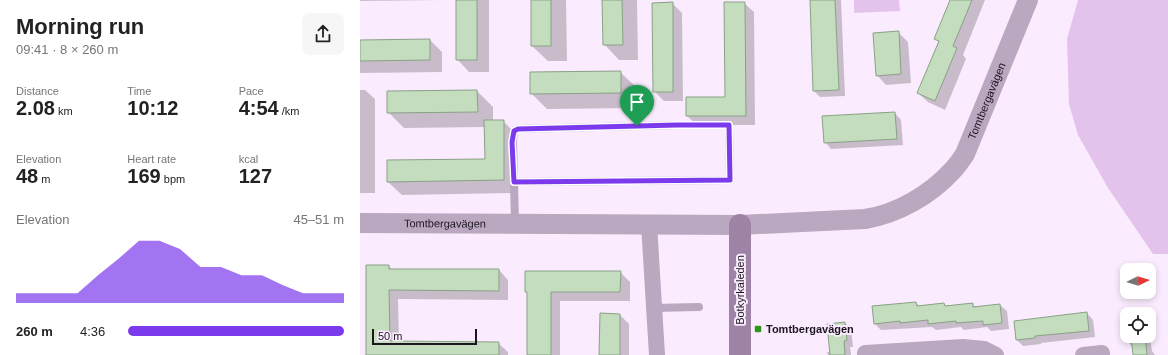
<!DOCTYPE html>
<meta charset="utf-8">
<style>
body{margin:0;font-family:Helvetica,sans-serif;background:#f6f6f6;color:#222;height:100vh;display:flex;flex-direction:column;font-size:15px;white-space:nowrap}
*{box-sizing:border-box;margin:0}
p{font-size:13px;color:#767676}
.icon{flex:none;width:22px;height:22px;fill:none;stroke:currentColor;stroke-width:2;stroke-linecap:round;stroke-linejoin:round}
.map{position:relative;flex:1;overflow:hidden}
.drawer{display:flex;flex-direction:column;background:#fff;width:360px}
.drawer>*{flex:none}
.needle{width:26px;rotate:85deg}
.buttons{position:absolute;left:760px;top:263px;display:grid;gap:8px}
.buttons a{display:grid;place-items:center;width:36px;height:36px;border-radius:8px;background:#fff;box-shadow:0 2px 6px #0003;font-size:20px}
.scale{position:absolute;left:12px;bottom:10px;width:105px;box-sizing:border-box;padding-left:4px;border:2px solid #1d1520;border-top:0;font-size:11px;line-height:14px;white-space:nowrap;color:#1d1520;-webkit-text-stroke:3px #faecfe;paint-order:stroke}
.pin{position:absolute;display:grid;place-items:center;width:34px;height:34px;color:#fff;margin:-41px -17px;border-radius:50% 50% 50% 0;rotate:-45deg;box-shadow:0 0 4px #0007}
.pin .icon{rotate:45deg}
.round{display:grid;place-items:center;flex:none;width:42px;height:42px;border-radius:8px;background:#f6f6f6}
.summary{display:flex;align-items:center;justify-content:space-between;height:68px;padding:0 16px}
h1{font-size:22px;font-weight:800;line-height:30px}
.figures{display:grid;grid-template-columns:repeat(3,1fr);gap:6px;height:68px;padding:4px 16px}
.figures div{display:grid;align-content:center}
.figures b{font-size:20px;font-weight:800}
.figures small{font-size:11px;font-weight:400}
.figures p{font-size:11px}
.chart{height:112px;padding:8px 16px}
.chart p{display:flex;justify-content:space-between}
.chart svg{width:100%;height:72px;margin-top:4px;fill:#7c3aed;opacity:.7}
ul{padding:0 16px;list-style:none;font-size:13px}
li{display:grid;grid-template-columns:64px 48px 1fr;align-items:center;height:30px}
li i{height:10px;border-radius:5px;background:#7c3aed}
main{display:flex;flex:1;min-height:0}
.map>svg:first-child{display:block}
</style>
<main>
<section class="drawer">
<div class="summary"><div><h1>Morning run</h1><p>09:41 · 8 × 260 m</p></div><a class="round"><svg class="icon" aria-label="share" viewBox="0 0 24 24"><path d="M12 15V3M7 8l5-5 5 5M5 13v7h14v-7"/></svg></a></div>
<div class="figures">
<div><p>Distance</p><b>2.08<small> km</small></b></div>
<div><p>Time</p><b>10:12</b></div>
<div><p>Pace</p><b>4:54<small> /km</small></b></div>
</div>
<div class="figures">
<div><p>Elevation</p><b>48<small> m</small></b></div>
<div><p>Heart rate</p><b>169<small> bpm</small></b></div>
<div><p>kcal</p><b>127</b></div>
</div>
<div class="chart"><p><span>Elevation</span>45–51 m</p>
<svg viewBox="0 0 160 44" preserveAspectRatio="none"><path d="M0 44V38L10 38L20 38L30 38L40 27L50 17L60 6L70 6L80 11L90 22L100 22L110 27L120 27L130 33L140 38L150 38L160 38V44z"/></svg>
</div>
<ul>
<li><b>260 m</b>4:36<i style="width:100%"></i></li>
</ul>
</section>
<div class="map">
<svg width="808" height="355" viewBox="0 0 808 355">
<rect width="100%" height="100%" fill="#faecfe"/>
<path fill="#e3c3ec" d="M494 0H539L540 11 494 13Z
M718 0H808V255L807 254H793L748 188 718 135 709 104 707 39Z"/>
<path fill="#0003" d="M0 0H82L0 1Z
M97 0H129V72H109L97 59Z
M172 0H206L207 61H188L172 46Z
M243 0H277L278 60H259L244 44Z
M450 0H481L485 96 460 97 454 91Z
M591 0H625L603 55 606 59 585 110 568 102 558 93 579 42 576 39Z
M312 3 322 13 323 101H304L294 91Z
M384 3 394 12 395 125H337L327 116 366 98Z
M538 32 548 42 551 83 526 85 517 75Z
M70 40 82 52V72L0 73V41Z
M260 72 276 87V108L187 109 171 93Z
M0 90H5L15 99V193H0Z
M117 91 133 107V121H143L157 135V193L42 195 28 182 126 160 125 127 44 128 28 112Z
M535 113 541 120 543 145 471 149 465 142Z
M29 266 32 270H139L148 280V300L38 299 39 342 138 343 148 352V355H7Z
M260 272 270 282V301H200V355H168V293L166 291Z
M556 303 560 307 584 304 586 307 612 304 616 308 640 305 647 311 649 329 631 331 627 327 604 330 601 327 576 330 572 327 521 330 515 324Z
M727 313 733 320 735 337 681 343V344L663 346 657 340Z
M260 315 269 324V355H240Z
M485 323 491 329 493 347H490L491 355H468L467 352H471Z
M789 330 792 351 795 355H774L773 347 768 342 767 336H789Z"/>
<path fill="#c4ddbf" stroke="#89a185" d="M96 0H117V60H96Z
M171 0H191V46H171Z
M242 0H262L263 45H243Z
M450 0H475L479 90 453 91Z
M590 0H612L593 46 597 48 575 101 557 93 579 41 574 39Z
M313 2V92H293L292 3Z
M364 2H385L386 116H326V97H365Z
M539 31 541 74 516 76 513 33Z
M70 39V60L0 61V40Z
M261 71V93L170 94V72Z
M117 90 118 112 27 113V91Z
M535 112 537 139 464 143 462 116Z
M124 120H144V180L27 182V160L125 159Z
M6 265H29V269H139V291L29 290 30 341 139 342V355H6Z
M165 271H261L260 292H191V355H167V292H165Z
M556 302 557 306 584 303 585 306 613 303V307L640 304 642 323 623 325V321L596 323V321L568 324V320L540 323V321L514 324 512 306Z
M727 312 729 331 675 336V338L656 340 654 321Z
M240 313 260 314V355H239Z
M485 322 487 340 484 341 485 355H470L467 324Z
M771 336H785L787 355H773Z"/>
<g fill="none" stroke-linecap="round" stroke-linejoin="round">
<path stroke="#baa7c0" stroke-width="8" d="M154 182 370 180 369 125H317L158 129 154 131 153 141 155 223
M294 308 339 307"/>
<path stroke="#baa7c0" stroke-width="16" d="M289 224 297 355
M505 355V353L603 347 624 349 636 355
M723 355 742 353V355"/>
<path stroke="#baa7c0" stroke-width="20" id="s1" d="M0 223 380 225 505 219C537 214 570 195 592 171 597 166 601 160 605 154L668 0"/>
<path stroke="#9f83a7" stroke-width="22" d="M380 355V225"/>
</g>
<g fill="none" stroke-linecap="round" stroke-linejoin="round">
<defs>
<path id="route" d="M317 125H369L370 180 154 182 152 142 154 131 158 129Z"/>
</defs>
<use href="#route" stroke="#fff" stroke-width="8"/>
<use href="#route" stroke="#7c3aed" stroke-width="5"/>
</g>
<rect fill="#2f951a" stroke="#faecfe" stroke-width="1.5" x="394" y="325" width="8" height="8" rx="2"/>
<g text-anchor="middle" stroke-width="4" stroke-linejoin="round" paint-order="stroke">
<g font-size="11" fill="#1d1520" stroke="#faecfe">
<text dy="4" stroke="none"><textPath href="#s1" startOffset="685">Tomtbergavägen</textPath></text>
<text dy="4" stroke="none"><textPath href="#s1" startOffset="85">Tomtbergavägen</textPath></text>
<text transform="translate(380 290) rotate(-90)" y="4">Botkyrkaleden</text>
</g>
<g font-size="11" font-weight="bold" fill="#1d1520" stroke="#faecfe" text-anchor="start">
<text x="406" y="333">Tomtbergavägen</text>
</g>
</g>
</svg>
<div class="buttons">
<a><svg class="needle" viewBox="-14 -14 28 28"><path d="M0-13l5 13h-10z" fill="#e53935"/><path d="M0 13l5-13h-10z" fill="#767676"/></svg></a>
<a><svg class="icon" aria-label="locate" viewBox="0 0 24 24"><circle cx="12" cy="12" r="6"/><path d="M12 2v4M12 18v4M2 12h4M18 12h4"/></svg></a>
</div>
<div class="scale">50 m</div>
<div class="pin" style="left:277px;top:126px;background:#1e9e55"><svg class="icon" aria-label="arrive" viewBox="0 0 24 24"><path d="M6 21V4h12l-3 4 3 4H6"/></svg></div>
</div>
</main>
